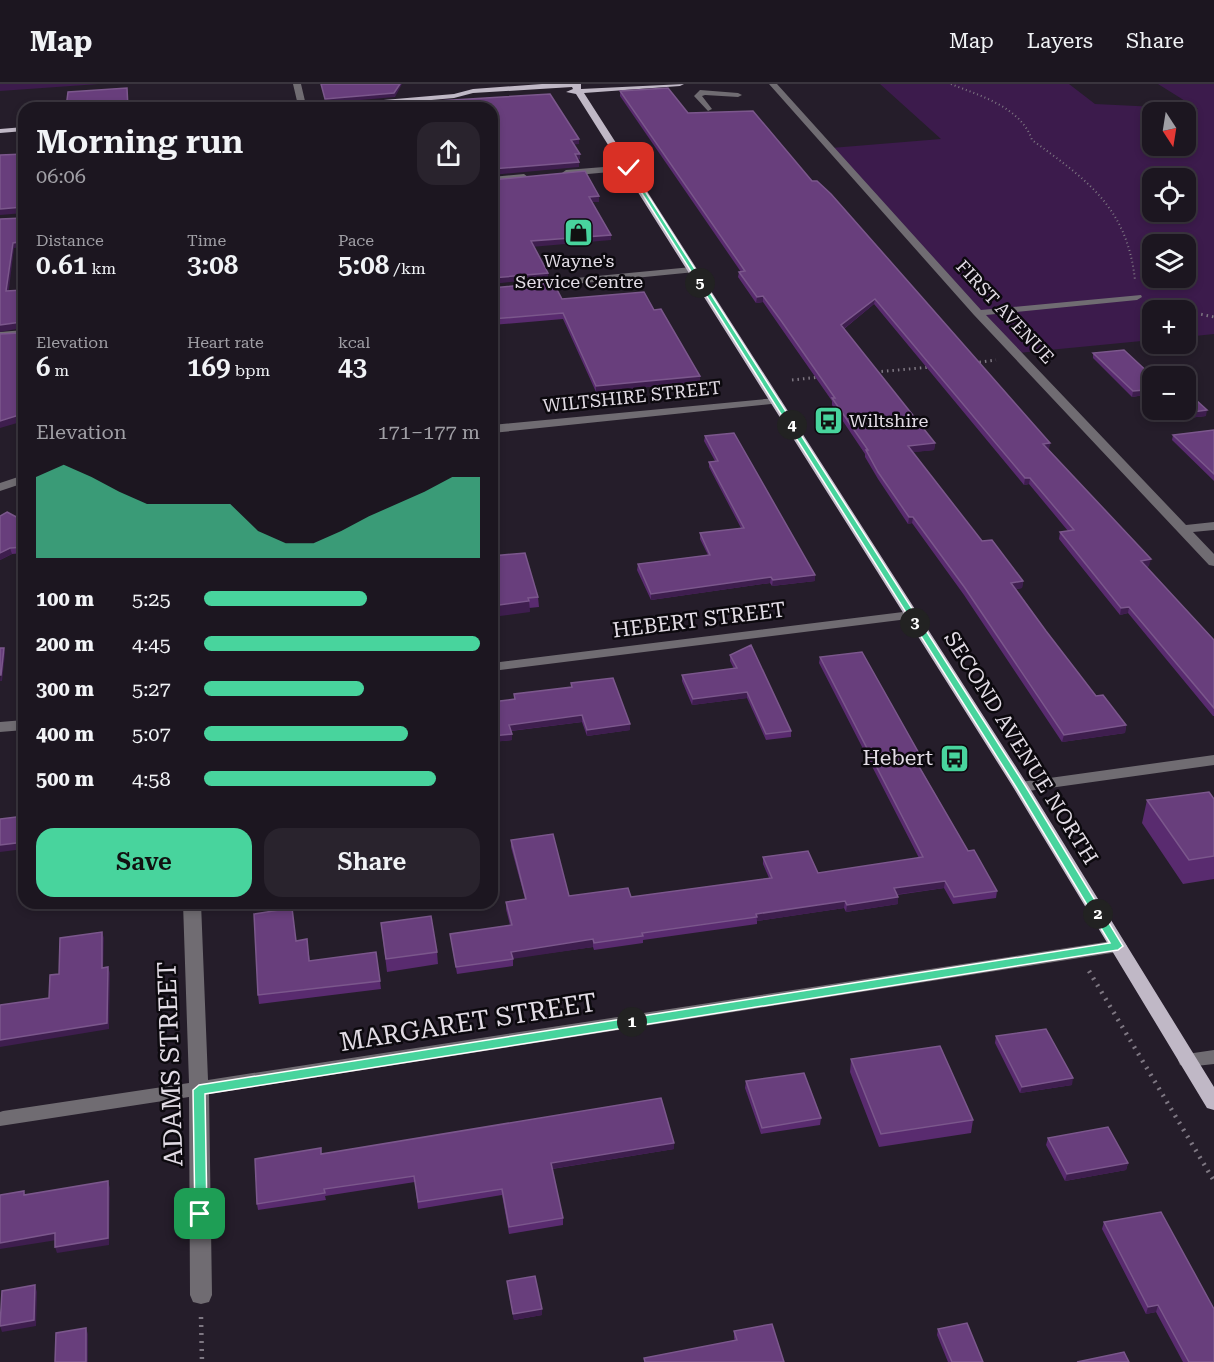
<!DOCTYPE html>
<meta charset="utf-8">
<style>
body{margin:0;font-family:"Roboto Serif",serif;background:#29232d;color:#f1f3f6;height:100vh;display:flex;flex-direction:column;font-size:22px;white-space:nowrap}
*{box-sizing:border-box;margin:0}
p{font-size:20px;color:#a09fa5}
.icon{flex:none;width:33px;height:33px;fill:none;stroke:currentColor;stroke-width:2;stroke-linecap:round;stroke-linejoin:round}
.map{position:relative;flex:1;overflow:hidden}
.sheet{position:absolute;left:18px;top:18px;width:480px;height:807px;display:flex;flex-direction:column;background:#1c1620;border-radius:18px;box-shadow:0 3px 9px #0003,0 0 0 2px #3a353e}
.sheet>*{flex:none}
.needle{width:39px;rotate:168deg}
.controls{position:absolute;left:1142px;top:18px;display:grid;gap:12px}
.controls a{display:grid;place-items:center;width:54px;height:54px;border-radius:12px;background:#1c1620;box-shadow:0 3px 9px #0003,0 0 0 2px #3a353e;font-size:30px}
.pin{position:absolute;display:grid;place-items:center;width:51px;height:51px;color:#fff;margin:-26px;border-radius:12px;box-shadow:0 3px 9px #0006}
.km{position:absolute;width:30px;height:30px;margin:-15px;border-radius:50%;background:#222;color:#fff;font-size:16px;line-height:30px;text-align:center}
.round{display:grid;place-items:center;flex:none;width:63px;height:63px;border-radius:18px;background:#29232d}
.headline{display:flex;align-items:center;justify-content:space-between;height:102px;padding:0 18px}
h1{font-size:33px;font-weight:600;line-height:45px}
.figures{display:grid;grid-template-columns:repeat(3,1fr);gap:9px;height:102px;padding:6px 18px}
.figures div{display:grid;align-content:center}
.figures b{font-size:26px;font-weight:600}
.figures small{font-size:16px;font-weight:400}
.figures p{font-size:16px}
.chart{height:168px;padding:12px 18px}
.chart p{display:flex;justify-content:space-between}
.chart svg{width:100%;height:108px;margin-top:6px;fill:#48d49d;opacity:.7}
.primary-button{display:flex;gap:12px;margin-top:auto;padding:12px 18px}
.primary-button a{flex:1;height:69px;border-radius:18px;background:#48d49d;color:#111;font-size:24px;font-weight:600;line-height:69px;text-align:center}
.primary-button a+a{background:#29232d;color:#f1f3f6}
ul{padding:0 18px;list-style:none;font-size:20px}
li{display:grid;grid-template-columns:96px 72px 1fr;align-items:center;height:45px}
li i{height:15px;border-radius:8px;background:#48d49d}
header{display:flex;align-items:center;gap:36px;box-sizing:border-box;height:84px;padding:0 30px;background:#1c1620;border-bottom:2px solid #3a353e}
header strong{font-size:28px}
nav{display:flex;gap:33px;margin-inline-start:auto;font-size:21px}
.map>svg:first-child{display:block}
</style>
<header>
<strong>Map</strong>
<nav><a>Map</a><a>Layers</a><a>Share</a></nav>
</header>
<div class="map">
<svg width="1214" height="1278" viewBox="0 0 1214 1278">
<rect width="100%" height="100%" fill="#251d2a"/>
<path fill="#3c1b4c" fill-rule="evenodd" d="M0 0H99L0 7Z
M880 0H1069L1095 20 1198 25 1158 0H1214V250L1185 253V226H1152V256L1018 269 831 64 941 55ZM1152 28H1185V62H1152ZM1152 94H1185V128H1152ZM1152 160H1185V194H1152Z"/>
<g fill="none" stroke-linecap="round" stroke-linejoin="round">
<path stroke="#7e7782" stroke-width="2" stroke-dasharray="1 3" stroke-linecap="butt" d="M951 0C980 12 1021 23 1032 56 1087 96 1127 123 1135 196"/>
<path stroke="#7e7782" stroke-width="3" stroke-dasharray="1.5 4" stroke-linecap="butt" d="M1156 219 1181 226
M1185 227 1214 233
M974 279 996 276
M876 288 931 283
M792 296 820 293"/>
<path stroke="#7e7782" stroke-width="4.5" stroke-dasharray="2 6" stroke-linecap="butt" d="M1089 887 1214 1097
M201 1233 202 1278"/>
<path fill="#706c72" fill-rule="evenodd" d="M293 0H301L305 17 299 24H291L297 17Z
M769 0H777L981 226 1141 211 1142 213 1137 216 986 231 1186 441 1214 438V446L1193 448 1214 470V482L1209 481 974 231Z
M700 6 738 9 742 11 738 13 705 11 702 12 712 25 708 27 694 12Z
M629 81 632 82V86L566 92 562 89 566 86Z
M524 90 528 93 527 95 492 99V93Z
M692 183 695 184V188L534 204 529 201 534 198Z
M24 246V252L0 254V248Z
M776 314 782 317 780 319 492 349V341Z
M24 391V399L0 407V399Z
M911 527 916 528 918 531 916 534 492 587V579Z
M24 636V646L0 648V638Z
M1214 671V681L1021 708 1013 703 1021 698Z
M183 819H201L208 996 1118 856 1124 858 1127 862 1124 866 1118 868 209 1010 212 1211 209 1218 201 1220 193 1218 190 1211 189 1013 0 1042V1028L3 1027 189 999Z
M1214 966V980L1187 983 1180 981 1178 976 1180 971Z"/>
<path fill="#c0b8c6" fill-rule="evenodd" d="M542 0H581V5L684 0 680 2 584 9 1029 703 1214 1003V1026L1207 1024 1013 703 576 10 566 8 573 5 572 3 473 9 454 14 341 24H309L313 22 454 10 473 5Z
M24 43V47L0 49V45Z"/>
</g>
<path fill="#592b6f" d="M620 7 688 29 812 97 1050 359 1048 366 1149 482 1146 483 1214 556V632H1213L1128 529 1120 531 1059 455 1060 448 1068 447 1029 400 1024 401 874 220 844 245 935 359 934 366 912 368 982 457 1023 497 1022 504 1016 505 1046 547 1096 612 1126 641 1125 649 1062 658 964 511 912 439 908 440 878 395 865 373V370L832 321V317L781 244 763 218 756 219 738 193 739 188H741L620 12Z
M492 204 562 215 654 226 700 298 596 308 563 235 492 241Z
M1093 269 1152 292V319L1144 311 1132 313 1093 274Z
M1159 326H1185L1206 332 1170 336Z
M1214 346V397L1172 356 1173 351Z
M705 352 815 491V497L772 502 770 499 651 516 637 486 638 480 708 471 700 455V449L741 444 709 383V378L715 377 704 357Z
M0 432 24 437V469L12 470 0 476Z
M492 472 538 513 539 523 529 524 530 528Z
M730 571 791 647V653L766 656 747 614 692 621 682 597V591L734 585 730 577Z
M820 573 921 673 920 680H918L968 767 997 807 996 814 953 820 944 804 897 811 898 820 846 828 844 824 757 837V840L643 856V859L594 866 593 863 513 874V882L457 890 450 850 510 841 506 825V818L525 815 511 763V756L569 812 631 813 769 794 763 780V773L818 789 919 774 819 579Z
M571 599 630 640V646L587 652 582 638 511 647 512 656 492 658 514 616V610L571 603Z
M1214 715V795L1183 800 1142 739 1147 716Z
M381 839 437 868 438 880 387 888Z
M296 857 308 864 310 877 376 868 381 905 259 920 258 911Z
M996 952 1072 1001 1020 1009 995 959Z
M851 975 973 1036 971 1049 879 1063 850 988Z
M746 997 821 1034 820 1041 761 1050 745 1004Z
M1048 1054 1128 1079 1126 1086 1065 1097 1046 1061Z
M674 1065 552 1085 563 1134V1141L509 1150 502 1111 418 1125 415 1098 325 1112 326 1116 258 1126 257 1120 321 1070Z
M1104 1138 1214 1278H1183L1156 1228 1146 1230 1102 1145Z
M507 1197 542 1231 514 1236Z
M938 1245 983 1278H948L937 1251Z
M734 1247 784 1278H644V1274L735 1257 734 1254Z"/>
<path fill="#3e1e4e" d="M400 0H402L395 13 326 19 325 15Z
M579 55V60L571 61V56Z
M575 70H580V75L575 76Z
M579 78V83L492 91V85Z
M599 112V118H589V113Z
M23 123 24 129 0 131V125Z
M611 151V156L531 163V157Z
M24 157V163L14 164 8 213 6 207 13 159Z
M548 189V194L492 200V194Z
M23 206 24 216 22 244 0 248V241Z
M763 212V218L756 219 757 213Z
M875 215 874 220 841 247V241Z
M20 249 21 254 20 273 18 267Z
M700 292V298L596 308V302Z
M1145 306 1144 311 1132 313 1133 307Z
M1207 326 1206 332 1170 336 1171 331Z
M19 331H24V337L0 344V337Z
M935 359 934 366 907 369 908 362Z
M1050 359 1049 366H1042L1043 360Z
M1025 394H1030L1029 400 1024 401Z
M909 433H913L912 439 908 440Z
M10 464 12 470 0 476V469Z
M1151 475 1149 482 1139 483 1141 477Z
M815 491V497L772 502 773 496Z
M771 493 770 499 651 516V510Z
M1023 497 1022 504 1010 506 1011 499Z
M529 517 530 528 492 533V522Z
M1129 523 1128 529 1120 531 1121 524Z
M4 564 5 570 2 597H0Z
M747 608V614L692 621 693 615Z
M582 631V638L509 647V641Z
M630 640V646L587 652V646Z
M1126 641 1125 649 1062 658 1064 651Z
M512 650V656L492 658V652Z
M24 758V765L0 768V761Z
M945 797 944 804 893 811 894 804Z
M898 813V820L846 828 847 821Z
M845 817 844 824 757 837 756 830Z
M102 848 104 854 103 890 102 884Z
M593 855V863L512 875 511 868Z
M108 883 110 889 109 945 0 963V956Z
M1073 994 1072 1001 1020 1009 1022 1003Z
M674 1059V1065L551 1085V1079Z
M1128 1079 1126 1086 1065 1097 1067 1090Z
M108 1097 110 1104 109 1161 57 1169 55 1163Z
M55 1149 57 1156 0 1165V1159Z
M35 1201 37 1208 36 1242 2 1248 0 1242Z
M1158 1221 1156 1228 1146 1230 1148 1223Z
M542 1225V1231L514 1236 513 1230Z
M86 1244 88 1250V1278H86Z"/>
<path fill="#683e7c" stroke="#7b578c" stroke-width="1.5" d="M321 0H400L394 9 325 15Z
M127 4 128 24H66L68 8Z
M668 4 688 29 753 27 812 97H817L831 110 905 194 1050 359 1043 360 1151 475 1141 477 1214 556V624L1129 523 1121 524 1060 448 1074 446 1030 394H1025L875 215 841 241 935 359 908 362 982 457 992 456 1023 497 1011 499 1046 547 1096 612 1103 611 1126 641 1064 651 965 504 913 433H909L878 388 866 366H868L832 314H835L782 238 763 212 757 213 739 188 745 187 620 7Z
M550 10 579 55 571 56 580 70H575L579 78 492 85V24H328L327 21 389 17 387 20Z
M24 70V125L23 123 0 125V71Z
M585 87 599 112 589 113 611 151 531 157 548 189 492 194V96Z
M24 130V157L13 159 6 207 23 206 21 238 0 241V135L23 134Z
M553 198 562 215 644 208 654 226 661 225 700 292 596 302 563 229 492 235V204Z
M20 249 18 267H24V331H19L0 337V250Z
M1124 266 1152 292V313L1145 306 1133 307 1093 269Z
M1185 306 1207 326 1171 331 1166 326H1185Z
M1214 346V390L1173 351Z
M734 349 815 491 773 496 771 493 651 510 638 480 710 471 700 449 744 444 709 378 718 377 705 352Z
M7 428 24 437V463L10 464 0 469V432Z
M525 469 538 513 528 514 529 517 492 522V472Z
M751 561 791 647 766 650 747 608 693 615 682 591 737 584 730 571Z
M0 564H4L1 591H0Z
M862 568 921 673 914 674 968 767 974 766 997 807 954 813 945 797 894 804 898 813 847 821 845 817 756 830 757 833 642 849 643 852 594 859 593 855 511 868 513 875 456 883 450 850 512 841 506 818 526 815 511 756 553 750 569 812 628 804 631 813 772 794 763 773 808 767 818 789 923 773 820 573Z
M613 594 630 640 587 646 582 631 509 641 512 650 492 652V618L515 615 514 610 572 603 571 599Z
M1209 708 1214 715V772L1189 776 1147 716Z
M24 732V758L0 761V735Z
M292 824 296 857 307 855 309 877 376 868 380 897 258 911 254 830Z
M431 832 437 868 386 875 381 839Z
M102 848V884L108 883 107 939 0 956V921L49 914 50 891 59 890 60 854Z
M1046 945 1073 994 1022 1003 996 952Z
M940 962 973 1036 881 1050 851 975Z
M804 989 821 1034 762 1044 746 997Z
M661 1014 674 1059 551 1079 563 1134 509 1143 502 1105 418 1118 414 1092 324 1105 325 1109 257 1120 255 1075 321 1064V1070Z
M1108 1043 1128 1079 1067 1090 1048 1054Z
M108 1097V1154L55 1163V1149L0 1159V1111L24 1107V1111Z
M1161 1128 1214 1225V1278H1189L1158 1221 1148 1223 1104 1138Z
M535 1192 542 1225 513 1230 507 1197Z
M35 1201 34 1236 0 1242 2 1207Z
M967 1239 983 1278H952L938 1245Z
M772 1240 784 1278H645L644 1274 737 1256 734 1247Z
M86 1244V1278H55L56 1249Z
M1124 1268 1129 1278H1077Z"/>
<path fill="#48d49d" stroke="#fff" stroke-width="1.5" d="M629 82 1026 703 1123 862 1118 866 205 1010 207 1130 205 1134H195L193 1006 199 1001 1110 859 1016 703 626 84Z"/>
<defs>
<symbol id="shop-square" viewBox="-11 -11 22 22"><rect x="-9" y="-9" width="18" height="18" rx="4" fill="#48d49d" stroke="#0c090e"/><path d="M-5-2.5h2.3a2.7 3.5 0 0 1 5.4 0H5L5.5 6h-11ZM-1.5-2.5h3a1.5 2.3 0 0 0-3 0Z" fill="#111"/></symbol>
<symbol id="bus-square" viewBox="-11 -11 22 22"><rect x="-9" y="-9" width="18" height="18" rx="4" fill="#48d49d" stroke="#0c090e"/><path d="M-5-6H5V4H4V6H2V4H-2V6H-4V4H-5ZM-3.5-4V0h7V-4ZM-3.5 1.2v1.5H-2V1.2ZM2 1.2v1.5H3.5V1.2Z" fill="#111"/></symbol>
</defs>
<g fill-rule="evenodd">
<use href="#shop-square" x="562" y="132" width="33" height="33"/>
<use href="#bus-square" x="812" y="320" width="33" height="33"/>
<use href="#bus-square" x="938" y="658" width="33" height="33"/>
</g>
<g text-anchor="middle" stroke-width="5" stroke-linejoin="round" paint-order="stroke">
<g font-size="18" fill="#e2dce5" stroke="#0c090e">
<text x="579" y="183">Wayne's<tspan x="579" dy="21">Service Centre</tspan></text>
<text x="849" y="343" text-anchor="start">Wiltshire</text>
</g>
<g font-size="18" fill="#e2dce5" stroke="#0c090e">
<text transform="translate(1005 228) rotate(47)" y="6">FIRST AVENUE</text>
<text transform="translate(632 313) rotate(-6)" y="6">WILTSHIRE STREET</text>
</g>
<g font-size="21" fill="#e2dce5" stroke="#0c090e">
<text transform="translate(699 536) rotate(-7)" y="7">HEBERT STREET</text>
<text transform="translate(1021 664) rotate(58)" y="7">SECOND AVENUE NORTH</text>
</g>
<g font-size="21" fill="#e2dce5" stroke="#0c090e" text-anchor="end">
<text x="933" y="681">Hebert</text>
</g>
<g font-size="26" fill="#e2dce5" stroke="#0c090e">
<text transform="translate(468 938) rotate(-9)" y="9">MARGARET STREET</text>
<text transform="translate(170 980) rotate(-92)" y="9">ADAMS STREET</text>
</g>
</g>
</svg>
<div class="controls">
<a><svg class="needle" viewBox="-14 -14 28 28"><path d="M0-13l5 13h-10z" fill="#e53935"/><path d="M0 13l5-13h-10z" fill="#a09fa5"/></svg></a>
<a><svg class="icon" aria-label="locate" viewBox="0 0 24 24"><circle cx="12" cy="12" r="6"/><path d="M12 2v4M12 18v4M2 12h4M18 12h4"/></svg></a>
<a><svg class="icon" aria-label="layers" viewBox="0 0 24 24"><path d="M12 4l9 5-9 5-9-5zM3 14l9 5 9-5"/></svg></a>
<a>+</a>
<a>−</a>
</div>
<div class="pin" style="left:200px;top:1130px;background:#1e9e55"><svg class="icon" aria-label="arrive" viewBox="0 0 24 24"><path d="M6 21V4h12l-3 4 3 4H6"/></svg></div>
<div class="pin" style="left:629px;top:84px;background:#d93025"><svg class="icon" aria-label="check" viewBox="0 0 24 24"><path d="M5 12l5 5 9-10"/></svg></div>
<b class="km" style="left:632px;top:938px">1</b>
<b class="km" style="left:1098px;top:830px">2</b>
<b class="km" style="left:915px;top:539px">3</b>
<b class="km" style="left:792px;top:341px">4</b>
<b class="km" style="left:700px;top:199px">5</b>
<section class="sheet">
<div class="headline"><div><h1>Morning run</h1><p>06:06</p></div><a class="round"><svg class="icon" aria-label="share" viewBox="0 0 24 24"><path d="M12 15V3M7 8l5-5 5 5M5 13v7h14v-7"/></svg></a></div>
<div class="figures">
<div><p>Distance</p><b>0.61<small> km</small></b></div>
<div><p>Time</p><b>3:08</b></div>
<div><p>Pace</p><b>5:08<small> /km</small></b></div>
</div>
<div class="figures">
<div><p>Elevation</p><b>6<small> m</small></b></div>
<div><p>Heart rate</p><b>169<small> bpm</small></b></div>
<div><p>kcal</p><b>43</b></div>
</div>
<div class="chart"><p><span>Elevation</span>171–177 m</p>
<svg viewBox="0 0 160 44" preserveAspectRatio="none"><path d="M0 44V11L10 6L20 11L30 17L40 22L50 22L60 22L70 22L80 33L90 38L100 38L110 33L120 27L130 22L140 17L150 11L160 11V44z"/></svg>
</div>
<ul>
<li><b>100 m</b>5:25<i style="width:59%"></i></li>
<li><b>200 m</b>4:45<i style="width:100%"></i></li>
<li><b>300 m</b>5:27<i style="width:58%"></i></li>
<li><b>400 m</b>5:07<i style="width:74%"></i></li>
<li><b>500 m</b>4:58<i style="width:84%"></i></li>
</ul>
<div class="primary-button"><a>Save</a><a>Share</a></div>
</section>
</div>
